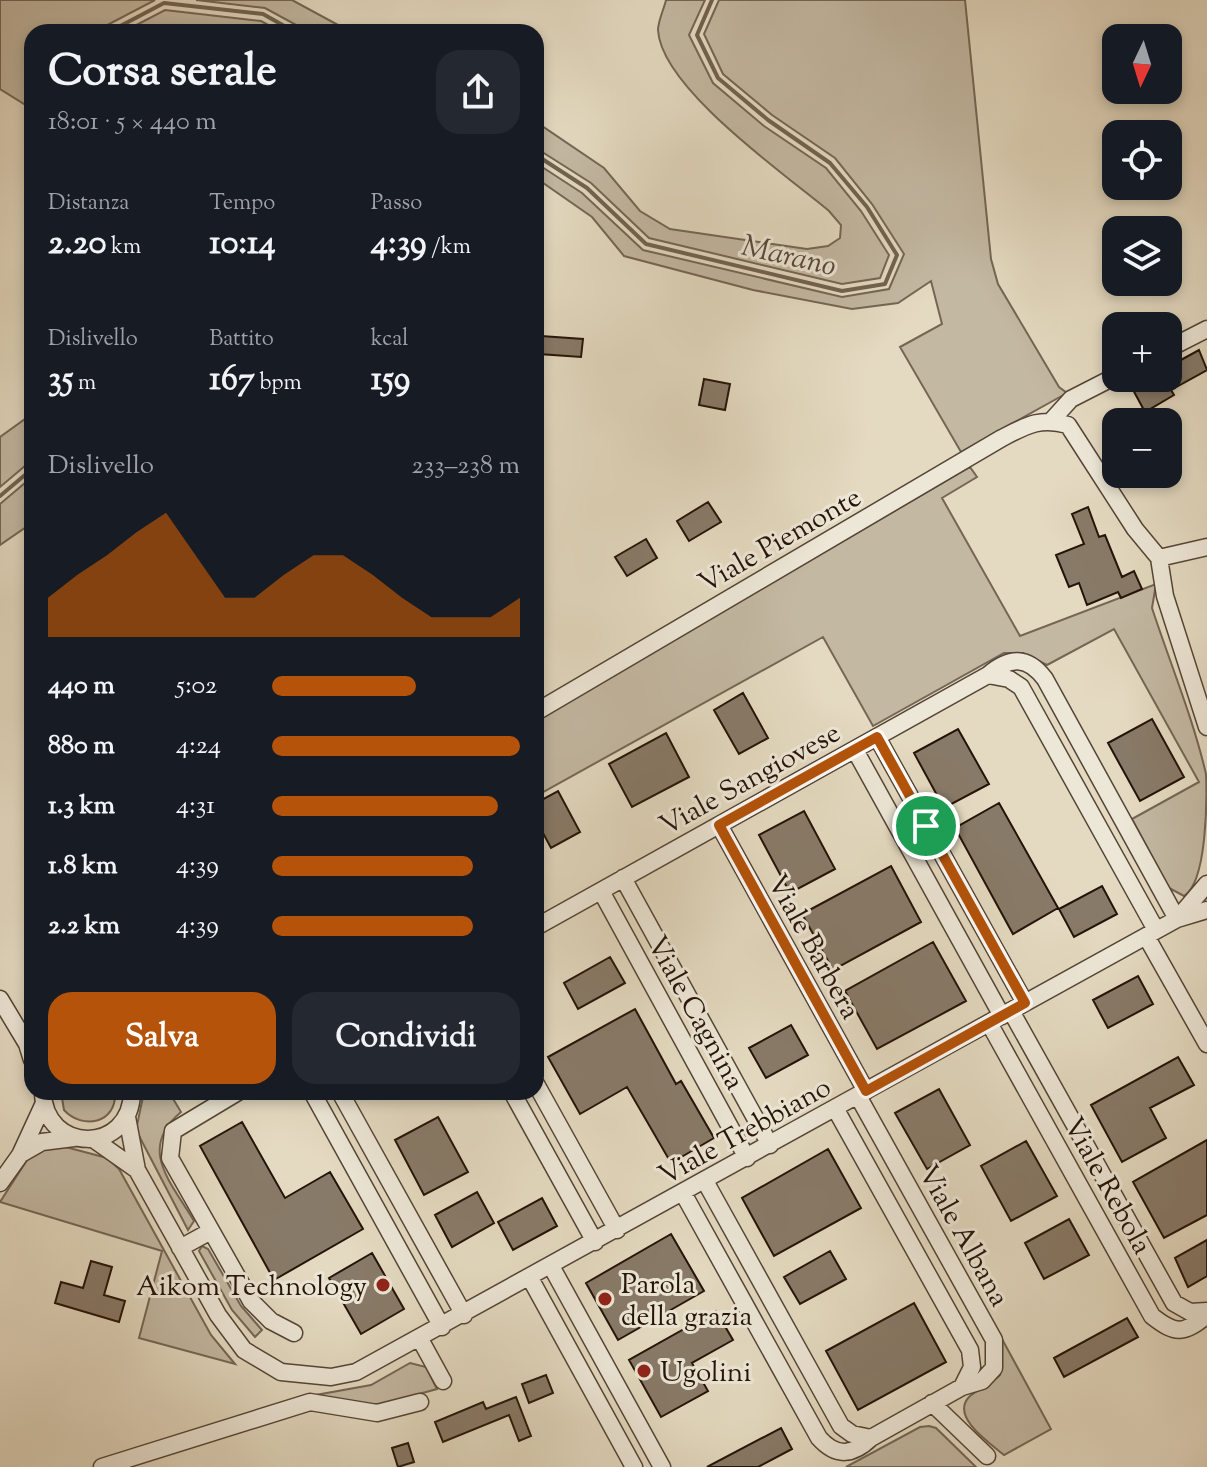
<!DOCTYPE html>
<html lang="it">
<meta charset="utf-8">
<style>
body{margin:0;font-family:"Sorts Mill Goudy",serif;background:#242831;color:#f1f3f6;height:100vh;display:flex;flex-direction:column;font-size:30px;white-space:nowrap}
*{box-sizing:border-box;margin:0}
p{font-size:26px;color:#9ea1a6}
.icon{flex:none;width:44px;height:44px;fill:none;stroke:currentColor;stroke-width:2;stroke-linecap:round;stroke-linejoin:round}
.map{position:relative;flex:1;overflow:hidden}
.panel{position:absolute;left:24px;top:24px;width:520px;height:1076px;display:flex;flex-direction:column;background:#171b24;border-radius:24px;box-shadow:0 4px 12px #0003}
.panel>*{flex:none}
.needle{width:52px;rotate:184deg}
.tools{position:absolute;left:1102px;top:24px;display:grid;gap:16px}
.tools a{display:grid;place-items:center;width:80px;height:80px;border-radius:16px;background:#171b24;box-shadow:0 4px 12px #0003;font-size:40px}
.pin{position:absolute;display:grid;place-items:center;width:68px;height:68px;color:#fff;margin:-34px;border:4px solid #fff;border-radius:50%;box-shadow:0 2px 8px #0007}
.round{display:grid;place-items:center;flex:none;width:84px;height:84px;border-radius:24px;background:#242831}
.head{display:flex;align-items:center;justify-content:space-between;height:136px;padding:0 24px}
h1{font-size:44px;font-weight:800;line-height:60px}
.figures{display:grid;grid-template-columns:repeat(3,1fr);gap:12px;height:136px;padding:8px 24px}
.figures div{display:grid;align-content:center}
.figures b{font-size:34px;font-weight:800}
.figures small{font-size:22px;font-weight:400}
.figures p{font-size:22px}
.chart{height:224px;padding:16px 24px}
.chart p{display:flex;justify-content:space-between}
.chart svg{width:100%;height:144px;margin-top:8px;fill:#b45309;opacity:.7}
.cta{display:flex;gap:16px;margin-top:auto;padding:16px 24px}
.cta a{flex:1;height:92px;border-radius:24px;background:#b45309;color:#fff;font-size:32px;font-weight:800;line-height:92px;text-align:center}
.cta a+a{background:#242831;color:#f1f3f6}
ul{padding:0 24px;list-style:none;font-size:26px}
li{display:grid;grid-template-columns:128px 96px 1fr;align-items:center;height:60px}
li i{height:20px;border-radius:10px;background:#b45309}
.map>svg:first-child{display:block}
</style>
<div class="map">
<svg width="1207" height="1467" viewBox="0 0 1207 1467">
<rect width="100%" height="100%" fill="#e4dac1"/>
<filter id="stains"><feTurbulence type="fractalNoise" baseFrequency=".0025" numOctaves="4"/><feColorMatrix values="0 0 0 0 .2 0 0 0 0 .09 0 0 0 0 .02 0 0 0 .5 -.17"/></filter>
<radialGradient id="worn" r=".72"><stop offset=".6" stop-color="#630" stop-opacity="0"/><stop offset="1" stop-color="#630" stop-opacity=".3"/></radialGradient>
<path fill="#c3b8a2" stroke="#746655" stroke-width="2" d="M0 0H155L94 32H32V109L0 89Z
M196 0H292L351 32H309L265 8Z
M666 0H705L689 35 713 83 764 126 826 168 861 211 889 255 880 278 842 284 649 238 591 183 536 148V122L604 168 640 211 670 229 807 249 828 246 840 238 841 225 829 211C786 175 661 88 658 30 658 21 664 9 666 0Z
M719 0H965L991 259 998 284 1059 387 1067 393 961 452 900 347 942 324 931 281 898 303 852 309 753 290 624 256 592 217 536 178V163L582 193 643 250 842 297 889 289 904 254 872 204 835 158 772 115 723 74 704 34Z
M165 10 261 21 281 32H123Z
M32 414V460L0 487V437Z
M970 467 977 477 942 498 1020 636 1156 584 1152 608C1170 663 1193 718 1206 774 1207 801 1207 882 1184 896L1169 888 1132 819 1199 782 1114 629 1047 665 1023 653H1004L873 726 823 637 536 796V720Z
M32 477V523L0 545V504Z
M61 1092H115C117 1124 82 1130 64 1110Z
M144 1092H169L181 1112C137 1149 171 1182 194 1221L188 1230 136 1130Z
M62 1146 107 1158 119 1169 211 1335 235 1364 139 1338 162 1251 0 1202 29 1157 38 1150Z
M202 1246 208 1249 241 1306 262 1330 255 1337 232 1310 199 1251Z
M1002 1339 1051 1429 1004 1455C991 1444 950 1417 969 1397 978 1389 991 1384 1000 1375Z
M410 1363 426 1367 437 1389 375 1406 310 1396 371 1385Z
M929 1426 936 1428 976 1467H846L920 1427Z"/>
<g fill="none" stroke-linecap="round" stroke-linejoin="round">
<path stroke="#706251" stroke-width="4" d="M109 32 164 3 263 14 295 32
M536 155 587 188 646 244 842 291 885 284 897 255 867 207 830 163 768 120 718 78 697 35 712 0
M0 496 32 469"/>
</g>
<path fill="#887a68" stroke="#241308" stroke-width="2" d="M541 336 583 339 581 357 539 354Z
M1199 350 1207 370 1171 390 1174 395 1145 412 1132 388 1150 378H1177L1170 366Z
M704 379 730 384 725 410 699 405Z
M708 502 721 522 689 541 677 521Z
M1088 507 1099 537 1105 535 1122 577 1134 571 1142 589 1121 598 1118 592 1087 605 1079 583 1069 587 1056 555 1084 544 1072 514Z
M646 539 657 558 627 576 615 557Z
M743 693 768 738 739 754 714 710Z
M1152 719 1184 777 1140 801 1108 743Z
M958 729 989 784 944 808 914 753Z
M666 733 689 777 632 807 609 764Z
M558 791 580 832 551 848 536 820V803Z
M999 803 1058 908 1013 934 955 828Z
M804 811 835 869 790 893 759 835Z
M891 866 921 922 833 970 802 914Z
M1102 886 1117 914 1074 937 1059 909Z
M933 942 966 1001 877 1049 845 991Z
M610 957 625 983 578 1009 564 983Z
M1138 976 1153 1004 1108 1028 1093 1000Z
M635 1009 676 1084 681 1081 714 1138 671 1163 627 1087 580 1114 548 1057Z
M791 1025 808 1055 766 1078 749 1048Z
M1178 1057 1194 1085 1150 1108 1166 1138 1122 1162 1091 1105Z
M939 1089 970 1145 927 1169 895 1113Z
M438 1117 468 1172 424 1195 395 1140Z
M242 1122 285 1198 330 1172 363 1229 274 1280 200 1146Z
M1207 1140V1215L1164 1238 1133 1182Z
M1026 1141 1057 1196 1011 1221 981 1166Z
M828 1149 861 1208 774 1256 742 1198Z
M477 1192 494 1223 452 1247 435 1215Z
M542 1198 557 1226 513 1250 498 1222Z
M1069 1219 1089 1255 1044 1279 1025 1243Z
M671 1234 704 1291 618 1340 586 1283Z
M1207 1240V1276L1188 1287 1175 1258Z
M830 1251 846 1279 800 1304 784 1277Z
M372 1253 404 1309 361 1334 329 1278Z
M91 1261 112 1267 104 1295 125 1301 119 1322 55 1303 61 1282 83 1288Z
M914 1303 946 1362 858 1410 826 1351Z
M716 1311 733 1340 692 1363 708 1391 661 1417 629 1360Z
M1127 1318 1138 1337 1064 1377 1054 1358Z
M546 1375 553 1393 529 1403 522 1384Z
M516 1397 531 1436 519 1441 509 1415 443 1442 435 1422 483 1402 486 1409Z
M781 1428 792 1449 758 1467H707Z
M408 1443 414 1462 398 1467 392 1448Z"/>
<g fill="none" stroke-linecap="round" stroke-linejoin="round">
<defs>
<path id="minor" d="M1168 349 1207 329
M1052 420 1071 399 1116 376
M1159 558 1207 547
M988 675 1009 679 1021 687 1156 930
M536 712 1002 438C1027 425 1041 417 1068 425L1135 529 1159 558 1165 596 1207 727
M877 737 1025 1003
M855 750 1002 1016
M719 825 866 1091
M623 878 770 1145
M601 891 747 1158
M1178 918 1207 884
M536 927 988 675C1009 657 1027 655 1045 679L1177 919
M1146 936 1207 1044
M0 999 27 1044 32 1060
M1011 1011 1174 1303 1190 1312 1207 1311
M989 1023 1152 1316C1176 1335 1184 1334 1207 1315
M536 1084 617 1230
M43 1092C44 1154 131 1155 132 1092
M238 1092 173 1131 170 1158 251 1301 271 1321 294 1333
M312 1092 442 1327
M340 1092 464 1315
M512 1092 595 1242
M835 1108 970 1350 972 1367 962 1387
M127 1117 137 1170 218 1315 244 1350 281 1372 331 1377 356 1372 1177 919 1207 910
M93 1139 137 1170
M21 1154 42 1142 74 1138
M705 1181 841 1426 852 1434 871 1438
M0 1183 20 1155 44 1103
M683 1193 819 1438C837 1458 853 1455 871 1438L962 1387 982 1381 994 1368V1340L858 1096
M180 1248 211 1231
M551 1266 662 1467
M530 1278 634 1467
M420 1339 443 1381
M932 1403 987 1456
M102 1467 310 1402 377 1413 420 1402"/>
</defs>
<use href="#minor" stroke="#544536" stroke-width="19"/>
<use href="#minor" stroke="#ede7d7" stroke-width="16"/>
</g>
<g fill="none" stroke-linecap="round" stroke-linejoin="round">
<defs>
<path id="route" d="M877 737 1025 1003 866 1091 719 825Z"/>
</defs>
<use href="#route" stroke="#fff" stroke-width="16"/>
<use href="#route" stroke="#b45309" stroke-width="10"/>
</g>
<g fill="#8f2418" stroke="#ede7d7" stroke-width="3">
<circle cx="383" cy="1285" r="8"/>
<circle cx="605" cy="1299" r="8"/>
<circle cx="644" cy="1371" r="8"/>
</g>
<g text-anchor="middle" stroke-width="6" stroke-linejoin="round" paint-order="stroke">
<g font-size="28" fill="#241308" stroke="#ede7d7">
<text transform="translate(779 539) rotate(-30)" y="10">Viale Piemonte</text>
<text transform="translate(749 778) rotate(-29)" y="10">Viale Sangiovese</text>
<text transform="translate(815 946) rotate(61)" y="10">Viale Barbera</text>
<text transform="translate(697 1012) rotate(61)" y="10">Viale Cagnina</text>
<text transform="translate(744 1130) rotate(-29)" y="10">Viale Trebbiano</text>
<text transform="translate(1109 1185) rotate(61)" y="10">Viale Rebola</text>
<text transform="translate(965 1235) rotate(61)" y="10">Viale Albana</text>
</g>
<g font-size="28" fill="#241308" stroke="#ede7d7" text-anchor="start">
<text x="621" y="1293">Parola<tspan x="621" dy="32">della grazia</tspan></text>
<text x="367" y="1295" text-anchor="end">Aikom Technology</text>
<text x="660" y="1381">Ugolini</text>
</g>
<g font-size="30" font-style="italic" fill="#574739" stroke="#ede7d7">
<text transform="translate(789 255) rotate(13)" y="10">Marano</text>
</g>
</g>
<rect width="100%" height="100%" filter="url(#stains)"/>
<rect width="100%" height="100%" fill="url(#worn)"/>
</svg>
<div class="tools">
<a><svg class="needle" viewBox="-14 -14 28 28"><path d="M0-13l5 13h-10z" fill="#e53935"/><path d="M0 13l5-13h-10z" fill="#9ea1a6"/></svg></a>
<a><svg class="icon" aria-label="locate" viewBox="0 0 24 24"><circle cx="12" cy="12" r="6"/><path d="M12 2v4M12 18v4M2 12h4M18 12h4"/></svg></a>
<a><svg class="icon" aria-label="layers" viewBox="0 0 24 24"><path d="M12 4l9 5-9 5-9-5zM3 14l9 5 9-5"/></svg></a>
<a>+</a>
<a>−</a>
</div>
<div class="pin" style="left:926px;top:826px;background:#1e9e55"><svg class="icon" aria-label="arrive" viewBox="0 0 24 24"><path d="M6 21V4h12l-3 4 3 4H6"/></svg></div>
<section class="panel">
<div class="head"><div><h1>Corsa serale</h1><p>18:01 · 5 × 440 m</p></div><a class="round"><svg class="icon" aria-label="share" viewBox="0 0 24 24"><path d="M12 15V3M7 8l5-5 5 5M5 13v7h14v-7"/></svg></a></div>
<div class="figures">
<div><p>Distanza</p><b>2.20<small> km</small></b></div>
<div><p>Tempo</p><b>10:14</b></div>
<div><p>Passo</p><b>4:39<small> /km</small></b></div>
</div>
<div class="figures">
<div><p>Dislivello</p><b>35<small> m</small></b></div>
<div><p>Battito</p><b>167<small> bpm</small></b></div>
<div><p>kcal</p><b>159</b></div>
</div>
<div class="chart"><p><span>Dislivello</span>233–238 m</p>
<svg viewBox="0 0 160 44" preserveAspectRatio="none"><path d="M0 44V32L10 25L20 19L30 12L40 6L50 19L60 32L70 32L80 25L90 19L100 19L110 25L120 32L130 38L140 38L150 38L160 32V44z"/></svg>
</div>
<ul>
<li><b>440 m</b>5:02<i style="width:58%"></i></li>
<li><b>880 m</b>4:24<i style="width:100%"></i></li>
<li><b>1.3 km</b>4:31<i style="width:91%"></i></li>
<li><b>1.8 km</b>4:39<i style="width:81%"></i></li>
<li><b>2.2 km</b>4:39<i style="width:81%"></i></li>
</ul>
<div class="cta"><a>Salva</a><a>Condividi</a></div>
</section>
</div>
